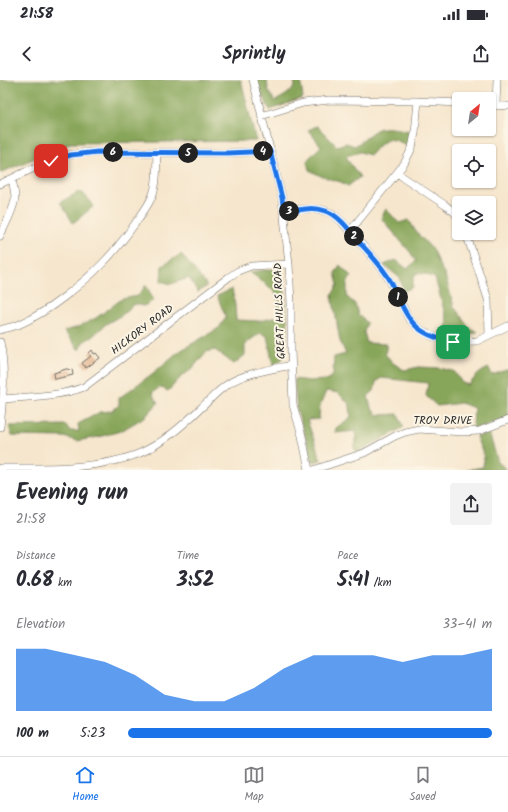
<!DOCTYPE html>
<meta charset="utf-8">
<style>
body{margin:0;font-family:Kalam,sans-serif;background:#f2f2f3;color:#2b2b33;height:100vh;display:flex;flex-direction:column;font-size:15px;white-space:nowrap}
*{box-sizing:border-box;margin:0}
p{font-size:13px;color:#7c7c81}
.icon{flex:none;width:22px;height:22px;fill:none;stroke:currentColor;stroke-width:2;stroke-linecap:round;stroke-linejoin:round}
.map{position:relative;height:390px;overflow:hidden}
.drawer{display:flex;flex-direction:column;background:#fff;flex:1}
.drawer>*{flex:none}
.needle{width:26px;rotate:30deg}
.tools{position:absolute;left:452px;top:12px;display:grid;gap:8px}
.tools a{display:grid;place-items:center;width:44px;height:44px;border-radius:4px;background:#fff;box-shadow:0 1px 3px #0004;font-size:20px}
.pin{position:absolute;display:grid;place-items:center;width:34px;height:34px;color:#fff;margin:-17px;border-radius:8px;box-shadow:0 2px 6px #0006}
.km{position:absolute;width:20px;height:20px;margin:-10px;border-radius:50%;background:#222;color:#fff;font-size:11px;line-height:20px;text-align:center}
.round{display:grid;place-items:center;flex:none;width:42px;height:42px;border-radius:4px;background:#f2f2f3}
.summary{display:flex;align-items:center;justify-content:space-between;height:68px;padding:0 16px}
h1{font-size:22px;font-weight:600;line-height:30px}
.metrics{display:grid;grid-template-columns:repeat(3,1fr);gap:6px;height:68px;padding:4px 16px}
.metrics div{display:grid;align-content:center}
.metrics b{font-size:20px;font-weight:600}
.metrics small{font-size:11px;font-weight:400}
.metrics p{font-size:11px}
.chart{height:112px;padding:8px 16px}
.chart p{display:flex;justify-content:space-between}
.chart svg{width:100%;height:72px;margin-top:4px;fill:#1a73e8;opacity:.7}
ul{padding:0 16px;list-style:none;font-size:13px}
li{display:grid;grid-template-columns:64px 48px 1fr;align-items:center;height:30px}
li i{height:10px;border-radius:5px;background:#1a73e8}
.status{display:flex;justify-content:space-between;align-items:center;height:28px;padding:0 20px;background:#fff;direction:ltr}
.status svg{height:11px;fill:currentColor}
header{display:flex;justify-content:space-between;align-items:center;height:52px;padding:0 16px;background:#fff;font-size:18px;font-weight:600}
.tab-bar{display:flex;justify-content:space-around;align-items:center;height:56px;border-top:1px solid #e1e1e2;background:#fff;font-size:11px;color:#7c7c81}
.tab-bar a{display:grid;justify-items:center;gap:2px}
.tab-bar .active{color:#1a73e8}
.map>svg:first-child{display:block}
</style>
<div class="status"><b>21:58</b><svg viewBox="0 0 49 12"><path d="M0 12V9h3v3zM5 12V6h3v6zM10 12V3h3v9zM15 12V0h3v12zM26 1h20v11H26zM47 4h2v5h-2z"/></svg></div>
<header><svg class="icon" aria-label="back" viewBox="0 0 24 24"><path d="M15 5l-7 7 7 7"/></svg>Sprintly<svg class="icon" aria-label="share" viewBox="0 0 24 24"><path d="M12 15V3M7 8l5-5 5 5M5 13v7h14v-7"/></svg></header>
<div class="map">
<svg width="508" height="390" viewBox="0 0 508 390">
<rect width="100%" height="100%" fill="#fcf5e5"/>
<filter id="ink" filterUnits="userSpaceOnUse"><feTurbulence type="fractalNoise" baseFrequency=".025" numOctaves="2"/><feDisplacementMap in="SourceGraphic" scale="8" xChannelSelector="R" yChannelSelector="G"/><feConvolveMatrix kernelMatrix="1 2 1 2 8 2 1 2 1" color-interpolation-filters="sRGB"/></filter>
<filter id="wash" filterUnits="userSpaceOnUse"><feTurbulence type="fractalNoise" baseFrequency=".012" numOctaves="4" result="noise"/><feDisplacementMap in="SourceGraphic" scale="16" xChannelSelector="R" yChannelSelector="G"/><feGaussianBlur stdDeviation="0.9" result="paint"/><feColorMatrix in="noise" values="0 0 0 0 0 0 0 0 0 0 0 0 0 0 0 0 0 1.4 0 .05"/><feComposite in="paint" operator="in"/></filter>
<g filter="url(#wash)">
<rect width="100%" height="100%" fill="#f6e6cd"/>
<path fill="#88a65a" stroke="#5a6842" d="M0 0H241L256 61 70 63 0 93Z
M256 0H267L268 10 275 21C283 17 289 14 295 6L294 0H302L301 5 303 18 270 30 257 6Z
M317 46 337 66 346 63 355 66C362 61 369 54 376 50 384 45 405 50 414 52L409 67 398 61 388 59 377 67 370 75 360 72 346 76 349 82 360 97 348 106 341 102 323 97 309 90 307 81 310 77 321 66 308 50Z
M81 111 94 126 73 143 60 122Z
M386 129 399 143 409 140 416 152 433 170 438 183 445 195 454 227 470 248 477 252 459 258 446 249 447 241 435 198 425 194 416 193 413 199V207L404 211 400 198 384 185 396 180 407 189 416 181 410 172 381 138Z
M181 174 197 193 207 206 198 212 189 198 171 204 161 201 162 186Z
M340 185 351 196 347 204V217L355 224 358 234 367 243 364 252 367 263 387 264 385 274 393 283 404 290 419 287 439 288 454 291 462 303 469 305C475 297 480 291 489 288L492 295 506 290H508V338L473 349 474 328 461 323 437 326 426 316 428 303 381 298 376 302 374 311 368 316 371 328 377 335 398 334 404 347 358 372 354 369 355 361 356 351 335 353 336 348 351 337 350 325 338 313 326 311 320 326 319 339 307 340 321 380 313 382 297 331 294 299 309 301 327 300 333 295 334 277 346 274 340 261 332 215 338 205 335 193Z
M273 189 283 192 288 248 284 278 273 285 267 256 260 253 245 264V275L234 284 215 270 206 272 192 289 181 297 168 311 160 307 152 313 158 323 146 336 121 351 98 357 77 361 64 357 12 356 9 346 66 345 70 351H79L78 344 100 332 112 331 119 325V318L152 294 178 272 219 248 226 237 217 216 232 209 235 225 236 240 260 241 277 237 279 221 274 211 250 192Z
M146 205 154 220 144 226 134 224 122 235 106 244 93 256 83 262 79 270 64 251 76 248 96 238 122 219 138 216Z
M489 353 498 382 507 390H466L483 387 484 376 476 357Z"/>
<g id="blocks">
<path fill="#dea377" d="M92 270 94 274 96 273 100 278 86 288 82 283 91 276 89 273Z
M66 289H68L69 290 72 289 73 295 55 299 54 293Z"/>
</g>
</g>
<g filter="url(#ink)">
<use href="#blocks" fill-opacity="0" stroke="#726c64" stroke-width="1"/>
<g fill="none" stroke-linecap="round" stroke-linejoin="round">
<defs>
<path id="minor" d="M253 0 282 118 289 184 291 223V270L293 325 302 356 309 390
M489 25 508 26
M496 25 497 0
M261 36 303 23 329 20 418 21 459 23
M397 93 445 125 454 132 459 139
M0 104C22 94 45 81 69 75 79 73 88 72 97 72L227 73 270 71
M284 132 301 129H318L326 131 333 134 341 141 382 188 390 201 409 239 417 247 431 256 441 259 453 262 477 261 508 246
M350 151 404 84 412 68 415 53 418 21
M466 153 488 219 489 255
M0 156C5 145 14 130 15 118 15 112 13 105 12 99
M0 250C6 248 12 247 18 245 34 238 50 228 64 217 93 195 113 175 134 145 140 136 149 126 153 114 158 102 156 86 157 72
M0 262C6 290 3 319 0 347
M3 319C30 316 59 317 84 307L229 197 238 191 251 186 289 184
M0 388C45 388 96 390 138 374 162 364 182 346 201 328 210 320 218 310 228 304 244 293 273 289 292 285
M313 390 364 373 395 356 405 352 419 349 462 352 479 351 508 340"/>
</defs>
<use href="#minor" stroke="#726c64" stroke-width="8"/>
<use href="#minor" stroke="#fff" stroke-width="7"/>
</g>
</g>
<g fill="none" stroke-linecap="round" stroke-linejoin="round" filter="url(#ink)">
<defs>
<path id="route" d="M51 81 71 75 97 72 228 73 270 71 282 118 284 132C298 130 312 126 326 131 340 136 350 151 359 162 371 175 383 187 391 202 398 216 405 237 417 247 427 256 440 259 453 262"/>
</defs>
<use href="#route" stroke="#fff" stroke-width="8"/>
<use href="#route" stroke="#1a73e8" stroke-width="5"/>
</g>
<g text-anchor="middle" stroke-width="4" stroke-linejoin="round" paint-order="stroke">
<g font-size="11" fill="#2b2b2b" stroke="#fcf5e5">
<text transform="translate(279 231) rotate(-92)" y="4">GREAT HILLS ROAD</text>
<text transform="translate(142 249) rotate(-37)" y="4">HICKORY ROAD</text>
<text x="443" y="344">TROY DRIVE</text>
</g>
</g>
</svg>
<div class="tools">
<a><svg class="needle" viewBox="-14 -14 28 28"><path d="M0-13l5 13h-10z" fill="#e53935"/><path d="M0 13l5-13h-10z" fill="#7c7c81"/></svg></a>
<a><svg class="icon" aria-label="locate" viewBox="0 0 24 24"><circle cx="12" cy="12" r="6"/><path d="M12 2v4M12 18v4M2 12h4M18 12h4"/></svg></a>
<a><svg class="icon" aria-label="layers" viewBox="0 0 24 24"><path d="M12 4l9 5-9 5-9-5zM3 14l9 5 9-5"/></svg></a>
</div>
<div class="pin" style="left:453px;top:262px;background:#1e9e55"><svg class="icon" aria-label="arrive" viewBox="0 0 24 24"><path d="M6 21V4h12l-3 4 3 4H6"/></svg></div>
<div class="pin" style="left:51px;top:81px;background:#d93025"><svg class="icon" aria-label="check" viewBox="0 0 24 24"><path d="M5 12l5 5 9-10"/></svg></div>
<b class="km" style="left:398px;top:217px">1</b>
<b class="km" style="left:354px;top:156px">2</b>
<b class="km" style="left:289px;top:131px">3</b>
<b class="km" style="left:263px;top:71px">4</b>
<b class="km" style="left:188px;top:73px">5</b>
<b class="km" style="left:113px;top:72px">6</b>
</div>
<section class="drawer">
<div class="summary"><div><h1>Evening run</h1><p>21:58</p></div><a class="round"><svg class="icon" aria-label="share" viewBox="0 0 24 24"><path d="M12 15V3M7 8l5-5 5 5M5 13v7h14v-7"/></svg></a></div>
<div class="metrics">
<div><p>Distance</p><b>0.68<small> km</small></b></div>
<div><p>Time</p><b>3:52</b></div>
<div><p>Pace</p><b>5:41<small> /km</small></b></div>
</div>
<div class="chart"><p><span>Elevation</span>33–41 m</p>
<svg viewBox="0 0 160 44" preserveAspectRatio="none"><path d="M0 44V6L10 6L20 10L30 14L40 22L50 34L60 38L70 38L80 30L90 18L100 10L110 10L120 10L130 14L140 10L150 10L160 6V44z"/></svg>
</div>
<ul>
<li><b>100 m</b>5:23<i style="width:100%"></i></li>
</ul>
</section>
<nav class="tab-bar">
<a class="active"><svg class="icon" aria-label="home" viewBox="0 0 24 24"><path d="M3 11l9-7 9 7M6 9v11h12V9"/></svg>Home</a>
<a><svg class="icon" aria-label="map" viewBox="0 0 24 24"><path d="M3 6l6-2 6 2 6-2v14l-6 2-6-2-6 2zM9 4v14M15 6v14"/></svg>Map</a>
<a><svg class="icon" aria-label="saved" viewBox="0 0 24 24"><path d="M7 4h10v16l-5-4-5 4z"/></svg>Saved</a>
</nav>
